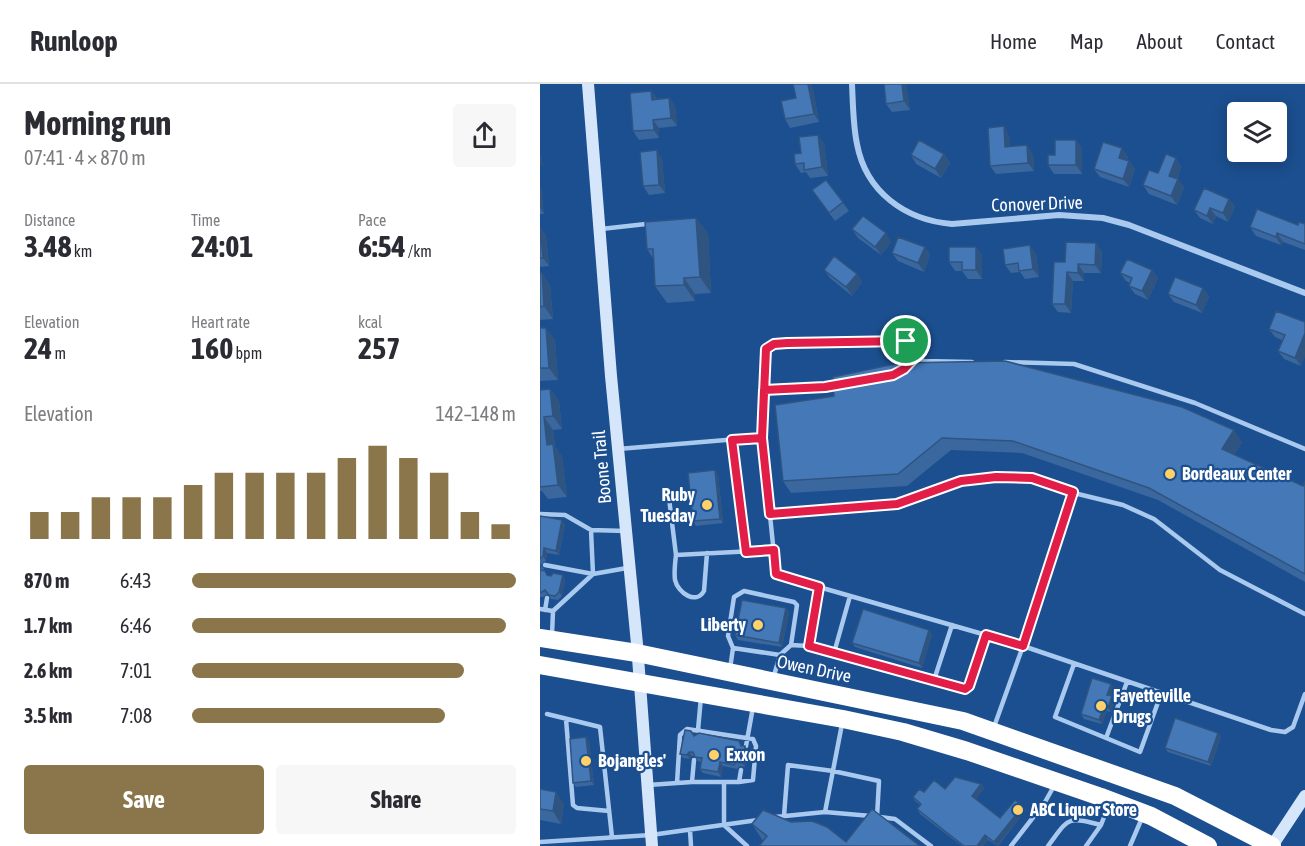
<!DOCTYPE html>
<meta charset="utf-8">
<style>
body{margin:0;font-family:"Asap Condensed",sans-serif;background:#f7f7f7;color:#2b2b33;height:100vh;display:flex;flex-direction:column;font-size:22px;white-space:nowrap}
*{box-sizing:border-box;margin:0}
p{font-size:20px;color:#7c7c81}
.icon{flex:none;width:33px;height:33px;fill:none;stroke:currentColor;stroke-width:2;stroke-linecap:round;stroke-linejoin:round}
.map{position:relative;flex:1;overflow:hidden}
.side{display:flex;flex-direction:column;background:#fff;width:540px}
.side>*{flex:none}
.controls{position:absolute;left:687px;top:18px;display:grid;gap:12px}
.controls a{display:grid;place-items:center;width:60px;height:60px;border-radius:6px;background:#fff;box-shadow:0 3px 15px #0003;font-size:30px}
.pin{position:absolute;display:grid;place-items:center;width:51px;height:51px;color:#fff;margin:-26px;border:3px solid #fff;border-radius:50%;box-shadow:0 2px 6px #0007}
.round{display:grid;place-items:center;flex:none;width:63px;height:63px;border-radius:6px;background:#f7f7f7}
.headline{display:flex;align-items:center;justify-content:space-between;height:102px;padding:0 24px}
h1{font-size:33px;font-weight:700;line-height:45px}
.metrics{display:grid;grid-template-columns:repeat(3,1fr);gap:9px;height:102px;padding:6px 24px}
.metrics div{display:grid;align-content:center}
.metrics b{font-size:30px;font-weight:700}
.metrics small{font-size:16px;font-weight:400}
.metrics p{font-size:16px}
.chart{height:168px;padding:12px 24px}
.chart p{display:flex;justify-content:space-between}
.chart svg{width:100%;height:108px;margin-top:6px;stroke:#8a764a;stroke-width:6}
.button{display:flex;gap:12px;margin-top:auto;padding:12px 24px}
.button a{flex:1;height:69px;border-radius:6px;background:#8a764a;color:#fff;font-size:24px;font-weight:700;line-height:69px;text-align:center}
.button a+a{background:#f7f7f7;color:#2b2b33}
ul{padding:0 24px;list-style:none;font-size:20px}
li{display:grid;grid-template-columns:96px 72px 1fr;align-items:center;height:45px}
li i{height:15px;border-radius:8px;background:#8a764a}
header{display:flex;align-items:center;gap:36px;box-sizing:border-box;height:84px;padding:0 30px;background:#fff;border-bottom:2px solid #e1e1e2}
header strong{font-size:28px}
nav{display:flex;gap:33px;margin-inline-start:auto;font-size:21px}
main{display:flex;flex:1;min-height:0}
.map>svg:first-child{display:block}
</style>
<header>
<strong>Runloop</strong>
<nav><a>Home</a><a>Map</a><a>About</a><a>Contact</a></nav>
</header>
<main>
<section class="side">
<div class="headline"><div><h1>Morning run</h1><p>07:41 · 4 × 870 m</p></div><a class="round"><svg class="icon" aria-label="share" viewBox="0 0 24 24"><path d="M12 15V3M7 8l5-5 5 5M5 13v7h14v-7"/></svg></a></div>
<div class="metrics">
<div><p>Distance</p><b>3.48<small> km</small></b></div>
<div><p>Time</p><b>24:01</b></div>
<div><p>Pace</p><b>6:54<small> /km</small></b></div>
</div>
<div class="metrics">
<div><p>Elevation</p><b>24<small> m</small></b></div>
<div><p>Heart rate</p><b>160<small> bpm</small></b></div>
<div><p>kcal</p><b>257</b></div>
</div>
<div class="chart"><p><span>Elevation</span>142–148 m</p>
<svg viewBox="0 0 160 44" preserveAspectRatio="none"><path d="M5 44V33M15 44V33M25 44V27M35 44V27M45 44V27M55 44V22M65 44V17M75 44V17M85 44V17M95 44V17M105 44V11M115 44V6M125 44V11M135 44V17M145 44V33M155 44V38"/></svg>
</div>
<ul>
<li><b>870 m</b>6:43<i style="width:100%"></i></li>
<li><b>1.7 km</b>6:46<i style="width:97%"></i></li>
<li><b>2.6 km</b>7:01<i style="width:84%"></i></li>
<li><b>3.5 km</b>7:08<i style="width:78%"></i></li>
</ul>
<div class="button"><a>Save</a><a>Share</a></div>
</section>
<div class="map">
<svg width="765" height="762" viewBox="0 0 765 762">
<rect width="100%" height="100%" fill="#1b4f8f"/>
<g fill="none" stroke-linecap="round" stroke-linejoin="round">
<path stroke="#a9c9ee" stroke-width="4.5" d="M61 145 106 140
M465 278 534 280 655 319 765 365
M224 306 285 303 299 300
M193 356 206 468
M78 365 222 353
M128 406 136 471 234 466
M533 408 483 562 731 646 745 648 753 643 765 610
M0 430 25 431 51 446 86 447
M230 430 357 420 421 397 455 393 492 394 538 410 583 421 614 435 680 486 765 530
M136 471C135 479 134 489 135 496 138 509 156 521 164 507L167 469
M5 481 53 490 51 446
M279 503 446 551
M0 525 13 527 53 490 87 484
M5 526 7 514
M12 551 13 527
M269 562 425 605 429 602 446 551 483 562 454 643
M193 564 240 571
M294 569 310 512
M534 580 515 633 600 668 621 610
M190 585 193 564 188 552 194 513 204 507 254 518 257 521 251 561
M233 595 240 571 251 561 269 562 279 503 236 490 222 353 226 265 234 260 247 259 366 257 375 273 384 277 432 278
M394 596 412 541
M7 630 60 643 72 753
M26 635 33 721 37 724 69 727
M158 646 161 613
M566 654 587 598
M206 662 213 623
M152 698 154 676
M184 698V741L207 762
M137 699 140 651 147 645 213 655 216 662 213 696 199 698
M108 701 152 698H199L201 686
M285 728 302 640
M244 732 248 681 293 687 339 697 337 733
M235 733 285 728 331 732
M340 733 355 735 391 762
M150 746 151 762
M0 758 111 751 218 736
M471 762 505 718 514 702
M508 762C529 734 526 732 561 741
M546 762 561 741 569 720
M590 762 602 734"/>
<path stroke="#a9c9ee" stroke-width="6" d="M312 0C313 20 313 41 317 60 326 108 365 136 412 140L519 131 563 134 589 141 765 209"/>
<path stroke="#d6e6fa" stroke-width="12" d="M48 0 71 292 97 560 112 762
M732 762 765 712"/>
<path stroke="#fff" stroke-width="18" d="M0 554 97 569 423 637 635 712 732 762
M0 581 303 635 363 648 427 667 561 713 611 732 668 762"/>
</g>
<path fill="#3a679d" d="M253 0H270L273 5 279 38 250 44 245 35 256 14Z
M366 0 370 26 352 28 346 20Z
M111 7 117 15 129 14 135 22 137 42 119 44V54L99 56 93 47Z
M469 51 470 63 493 70 494 87 456 90 450 82Z
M536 56 542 65V90H514L508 81 515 71Z
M284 59 288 92 270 94 266 88 261 89 255 80 261 69Z
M404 70 410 79 401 94 376 80 371 71Z
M588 72 587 76 589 77 595 85 589 103 560 93 554 85Z
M636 74 641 83 637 95 644 103 637 121 609 110 603 101Z
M122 75 125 109 109 111 103 102Z
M286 96 309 127 295 137 272 106Z
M0 102 1 103 4 130H0Z
M689 115 695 123 688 138 676 132 673 140 660 134 654 126Z
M156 134 168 150 171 209 155 210V217L127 219 115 202 114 176 107 165Z
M765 140V166L743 158 741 161 716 152 710 143Z
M0 143 6 152 9 182 0 183Z
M312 145 351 158 341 171 318 154Z
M385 163 390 171 384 188 358 177 352 169Z
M436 163 442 171V195H428L422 187H415L409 178Z
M562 167 561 189H544V197H533L531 229 518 228 512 220 525 178Z
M496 170 499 193 485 195 480 188 471 189 465 181Z
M284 186 317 190 322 198 312 212 290 194Z
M612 186 618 194 608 216 595 210 589 202 590 199 586 197 580 189Z
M0 189H2L10 202 13 235 0 236Z
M663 204 669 213 662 229 634 218 628 210Z
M765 238 761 282 744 275 738 267 742 256 735 253 729 245Z
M0 244 15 256 18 296 0 297Z
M10 305 19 317 22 345 13 346 15 362 22 373 27 413 8 415 2 407H0V306Z
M235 321 702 358 694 371 763 402 765 397V498L618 416 482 369 411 366 367 402 251 409 243 397Z
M178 390 183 439 156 442 153 437Z
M0 432 25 440 19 471 7 469 6 477 1 481 4 485V487L8 492 23 491 25 495 22 512 18 516 11 515 8 510 3 513H0Z
M246 524 249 528 242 563 198 556 195 551Z
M392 550 382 584 315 563 312 559Z
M574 604 571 612 575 617 571 628 567 627 562 640 544 635 541 630Z
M678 649 681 653 671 682 628 668 625 664Z
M154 652 202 662 208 666 205 683 200 682 197 685 183 682 181 693 163 689 160 685 161 678 158 677 155 672H152L150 675 143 674 140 670Z
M49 657 54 701 36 703 33 699Z
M441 700 444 704 436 715 460 734 486 726 458 762 448 756 443 762H422L380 730 377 725 380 721 375 717 373 713 384 708Z
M0 705 24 720 21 740 0 736Z
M251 738 306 758 223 757 212 740Z"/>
<path fill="#305480" d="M268 0H270L273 5 279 38 274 30Z
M362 0H366L370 26 364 17Z
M111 7 117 16H112Z
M129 14 135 22 137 42 131 34Z
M113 36 119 44V54L114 46Z
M464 42 469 51 471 71 465 63Z
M278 51 284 59 288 92 282 83Z
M536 56 542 65V90L536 81Z
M487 61 493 70 494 87 488 79Z
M582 64 588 72 585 82 579 74Z
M117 66 122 75 125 109 119 101Z
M0 69 4 84 0 79Z
M404 70 410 79 401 94 395 85Z
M636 74 641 83 635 100 629 92Z
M589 77 595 85 589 103 583 95Z
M638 95 644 103 637 121 631 112Z
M0 102 1 103 4 130 0 123Z
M689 115 695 123 688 138 683 129Z
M670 124 676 132 673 140 667 132Z
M156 134 168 150 171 209 160 193Z
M0 143 6 152 9 182 3 174Z
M346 149 351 158 341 171 335 163Z
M737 149 743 158 741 161 736 153Z
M556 159 562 167 561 189 555 181Z
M490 161 496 170 499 193 493 185Z
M385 163 390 171 384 188 378 179Z
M436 163 442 171V195L436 186Z
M538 180 544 189V197L538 189Z
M612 186 618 194 608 216 602 207Z
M527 188 533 197 531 229 525 220Z
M2 189 10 202 13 235 4 222Z
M317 190 322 198 312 212 306 203Z
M144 194 155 210V217L144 201Z
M663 204 669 213 662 229 656 221Z
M6 244 15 256 18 296 9 284Z
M765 249V273L761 282 755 274Z
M10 305 19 317 22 345 13 332Z
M4 333 13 346 15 362 22 373 27 413 18 401 7 361Z
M694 346 702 358 690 377 682 365Z
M175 386 178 390 183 439 180 435Z
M22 436 25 440 19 471 16 467Z
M4 464 7 469 6 477 3 472Z
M23 491 25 495 22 512 19 508Z
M246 524 249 528 242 563 239 559Z
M389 546 392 550 382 584 379 579Z
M571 600 574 604 570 615 567 611Z
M572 612 575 617 571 628 568 624Z
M564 622 567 627 562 640 559 636Z
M678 649 681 653 671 682 668 678Z
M46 653 49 657 54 701 51 697Z
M205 662 208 666 205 683 202 679Z
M149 668 152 672 150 675 147 671Z
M180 678 183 682 181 693 178 688Z
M441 700 444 704 435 716 432 712Z
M16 708 24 720 21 740 13 727Z
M483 722 486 726 457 762 454 758Z
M445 751 448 756 443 762H437Z"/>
<path fill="#4478b7" stroke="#305480" stroke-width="1.5" d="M253 0H268L274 30 245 35 241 17 256 14Z
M344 0H362L364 17 346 20Z
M111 7 112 16 129 14 131 34 113 36 114 46 93 47 90 9Z
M464 42 465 63 487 61 488 79 450 82 448 44Z
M278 51 282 83 264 86V79L255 80 254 70 261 69 259 53Z
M379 56 404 70 395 85 371 71Z
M515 56H536V81H508V71H515Z
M563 58 582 64 579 74 589 77 583 95 554 85Z
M117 66 119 101 103 102 100 68Z
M626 70 636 74 629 92 638 95 631 112 603 101 609 86 618 89Z
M286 96 303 118 289 129 272 106Z
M664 104 689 115 683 129 670 124 667 132 654 126Z
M717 125 758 141 759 138 765 140V160L737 149 736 153 710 143Z
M323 132 346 149 335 163 312 145Z
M156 134 160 193 144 194V201L115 202 113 165H107L105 138Z
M0 143 3 174H0Z
M358 153 385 163 378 179 352 169Z
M526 158 556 159 555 181 538 180V189L527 188 525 220H512L514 178H525Z
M490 161 493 185 479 187 478 179 465 181 463 165Z
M409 163H436V186H422V178H409Z
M294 172 317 190 306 203 284 186Z
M587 175 612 186 602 207 589 202 592 194 580 189Z
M0 189H2L4 222 0 223Z
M635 193 663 204 656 221 628 210Z
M736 227 765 238V249L755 274 738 267 745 251 729 245Z
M0 244H6L9 284H0Z
M465 277 642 323 694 346 682 365 763 402 765 397V490L609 404 473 357 402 354 358 390 243 397 235 321 294 312 293 293 359 279Z
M10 305 13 332 4 333 7 361 13 360 18 401 0 403V306Z
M175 386 180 435 153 437 148 389Z
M0 432 22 436 16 467 4 464 3 472 0 475Z
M0 480 1 481 0 486 5 487 7 491 11 492 13 489 23 491 19 508 15 512 9 511 5 506 0 509Z
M202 516 246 524 239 559 195 551Z
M323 525 389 546 379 579 312 559Z
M552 594 571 600 567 611 572 612 568 624 564 622 559 636 541 630Z
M635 634 678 649 668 678 625 664Z
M145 646 151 647 154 652 159 649 199 657 201 662H205L202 679 197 677 194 681 180 678 178 688 160 685 162 674 155 673 153 668H149L147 671 140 670Z
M46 653 51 697 33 699 30 655Z
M415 693 441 700 432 712 460 734 475 716 483 722 454 758 445 751 437 762H424L377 725 381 720 373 713 379 705 384 708 394 696 405 705Z
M0 705 16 708 13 727 0 725Z
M332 725 380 762H219L227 752 212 740 223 726 251 738 272 737 287 743 306 758Z"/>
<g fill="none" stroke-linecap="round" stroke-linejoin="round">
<defs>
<path id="route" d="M366 257 375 273 364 285 353 291 285 303 224 306 222 354 192 356 206 468 234 466 236 490 279 503 269 562 425 605 429 602 446 551 483 562 533 408 492 394 456 393 421 397 357 420 230 430 222 354 226 265 234 260 247 259 366 257"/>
</defs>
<use href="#route" stroke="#fff" stroke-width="12"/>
<use href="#route" stroke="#e11d48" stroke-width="8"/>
</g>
<g fill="#ffd166" stroke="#1b4f8f" stroke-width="2">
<circle cx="630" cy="390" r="6"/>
<circle cx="167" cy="421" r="6"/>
<circle cx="218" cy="541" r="6"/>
<circle cx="561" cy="622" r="6"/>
<circle cx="174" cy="671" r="6"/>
<circle cx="46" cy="677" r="6"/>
<circle cx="478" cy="726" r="6"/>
</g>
<g text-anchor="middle" stroke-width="4.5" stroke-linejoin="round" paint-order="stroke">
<g font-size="18" fill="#fff" stroke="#1b4f8f">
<text transform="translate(497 120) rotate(-2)" y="6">Conover Drive</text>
<text transform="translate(62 383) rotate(-95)" y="6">Boone Trail</text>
<text transform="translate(274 585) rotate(12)" y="6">Owen Drive</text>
</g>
<g font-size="18" font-weight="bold" fill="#fff" stroke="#1b4f8f" text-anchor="start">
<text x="642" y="396">Bordeaux Center</text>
<text x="155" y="417" text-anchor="end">Ruby<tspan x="155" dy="21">Tuesday</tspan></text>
<text x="206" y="547" text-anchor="end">Liberty</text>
<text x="573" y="618">Fayetteville<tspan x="573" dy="21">Drugs</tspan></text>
<text x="186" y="677">Exxon</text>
<text x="58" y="683">Bojangles'</text>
<text x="490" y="732">ABC Liquor Store</text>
</g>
</g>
</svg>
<div class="controls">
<a><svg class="icon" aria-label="layers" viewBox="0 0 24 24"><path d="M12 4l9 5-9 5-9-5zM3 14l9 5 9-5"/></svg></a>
</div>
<div class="pin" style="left:366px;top:257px;background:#1e9e55"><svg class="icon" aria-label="arrive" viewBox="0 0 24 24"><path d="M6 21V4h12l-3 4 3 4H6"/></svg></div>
</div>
</main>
